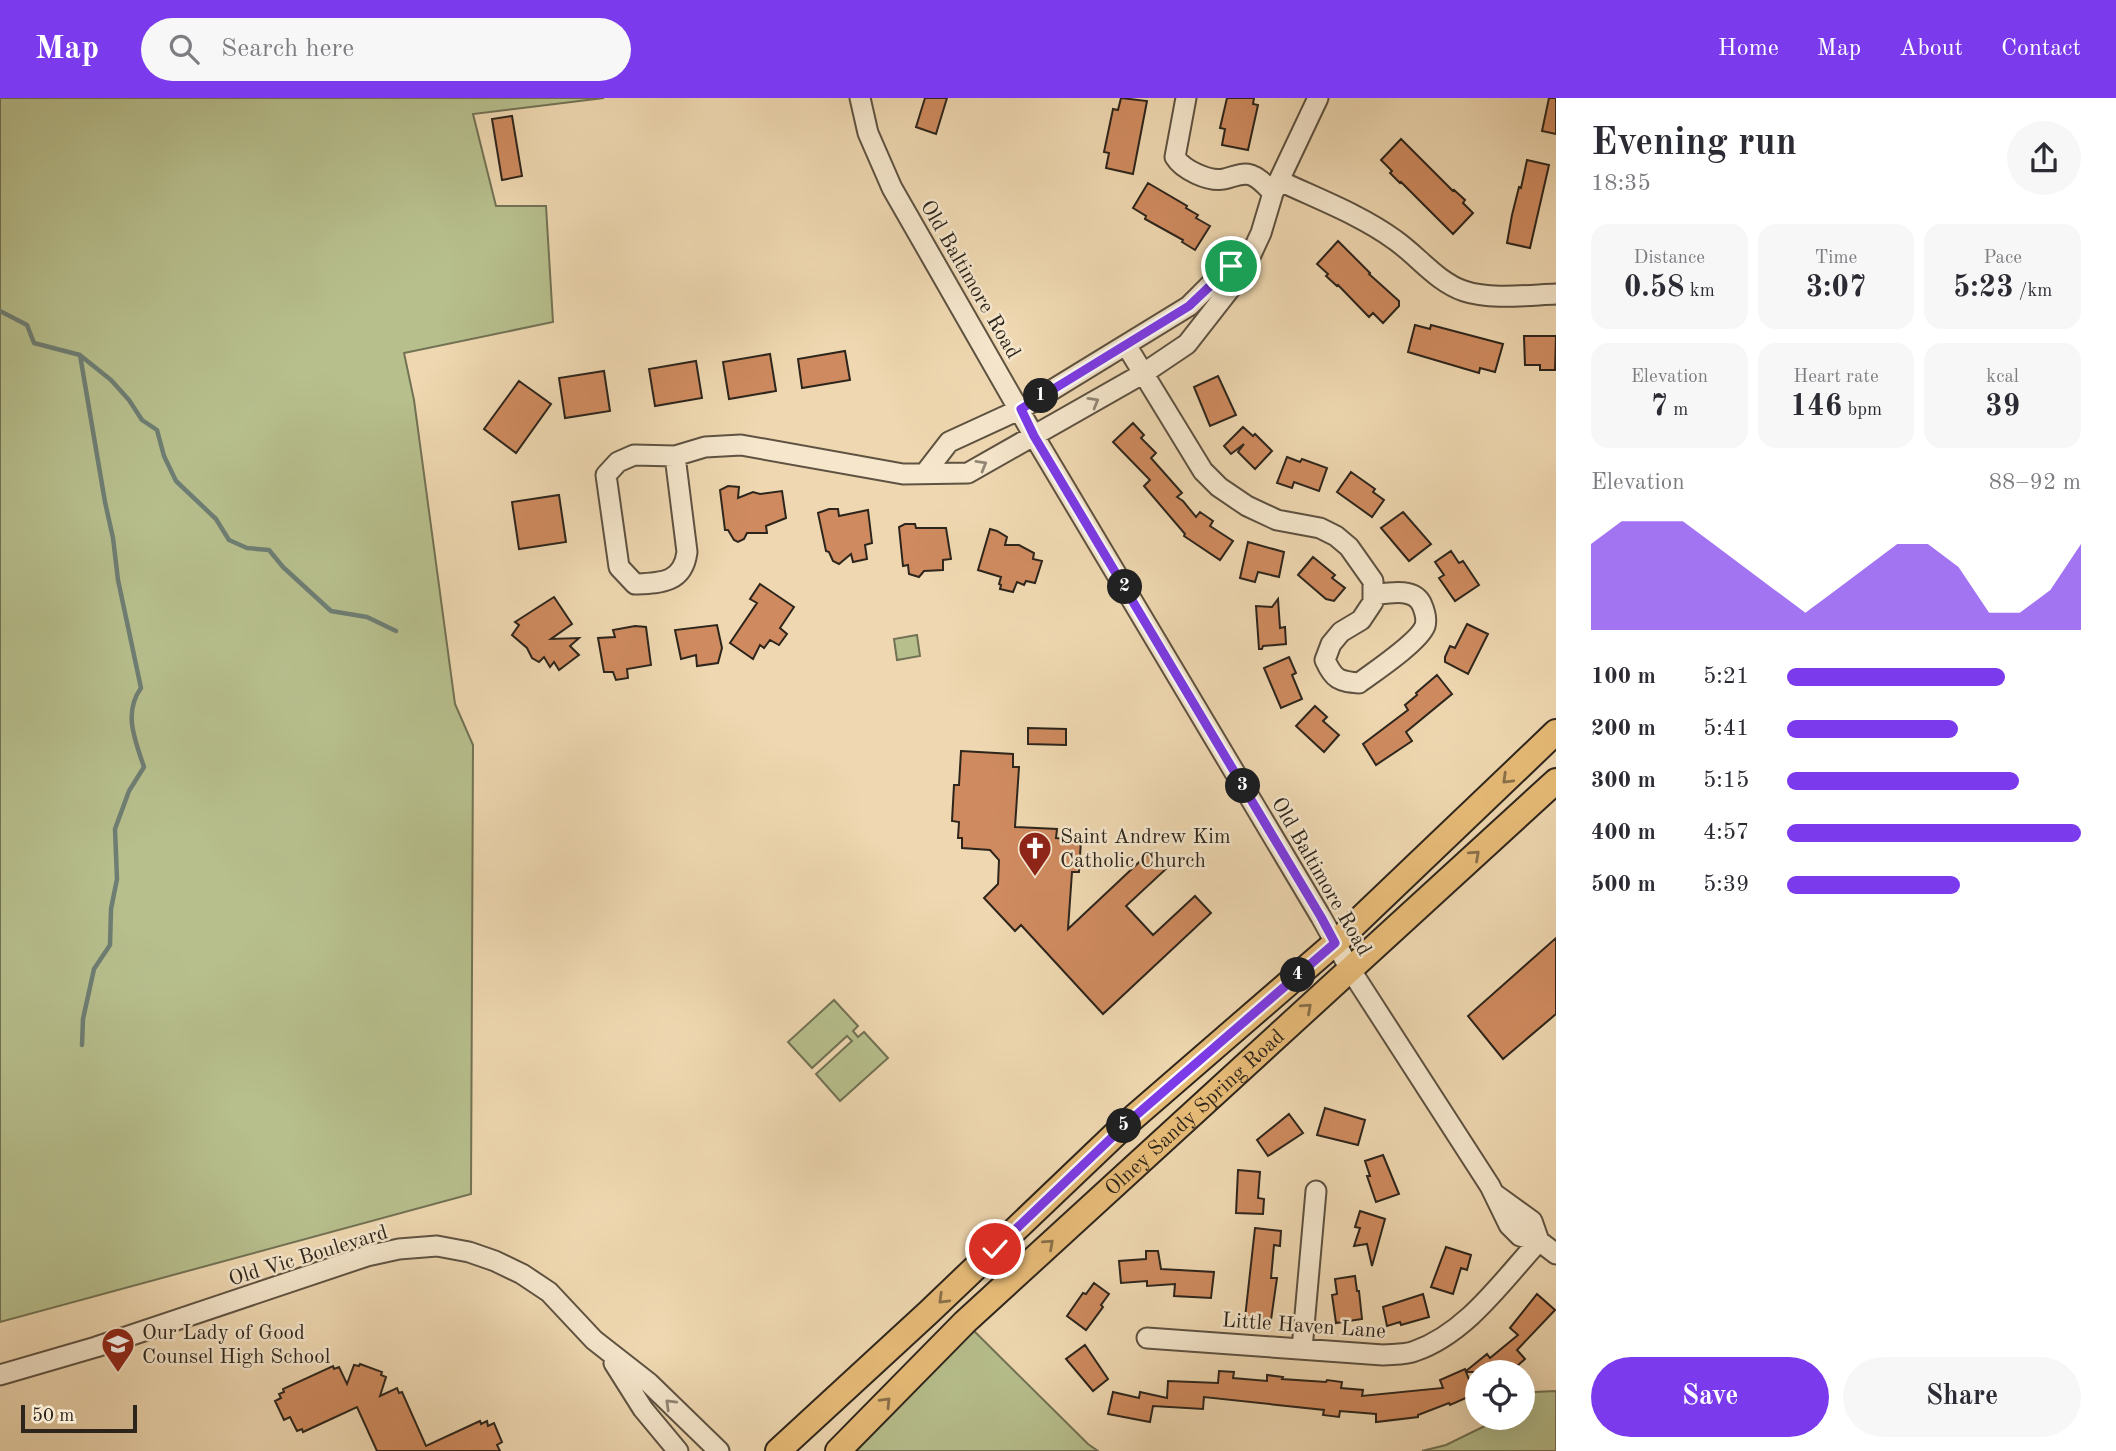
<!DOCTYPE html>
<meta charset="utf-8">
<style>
body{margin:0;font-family:"Old Standard TT",serif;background:#f7f7f7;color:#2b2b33;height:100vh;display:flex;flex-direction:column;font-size:26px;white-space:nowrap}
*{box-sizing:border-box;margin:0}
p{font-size:23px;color:#7c7c81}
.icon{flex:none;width:38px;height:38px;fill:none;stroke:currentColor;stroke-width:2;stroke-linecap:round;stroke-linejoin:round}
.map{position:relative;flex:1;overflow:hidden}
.sheet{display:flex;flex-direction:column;background:#fff;width:560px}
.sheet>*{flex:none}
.tools{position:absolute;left:1465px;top:1262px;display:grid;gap:14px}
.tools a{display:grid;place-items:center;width:70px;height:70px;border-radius:50%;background:#fff;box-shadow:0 7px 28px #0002;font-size:35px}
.scale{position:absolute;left:21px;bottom:18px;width:116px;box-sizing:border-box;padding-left:7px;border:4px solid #2d251c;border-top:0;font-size:19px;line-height:24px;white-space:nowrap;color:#2d251c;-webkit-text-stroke:5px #f5e6cc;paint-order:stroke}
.pin{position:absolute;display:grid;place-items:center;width:60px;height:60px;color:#fff;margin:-30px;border:4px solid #fff;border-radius:50%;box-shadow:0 2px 7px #0007}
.km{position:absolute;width:35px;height:35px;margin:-18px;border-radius:50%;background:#222;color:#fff;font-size:19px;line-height:35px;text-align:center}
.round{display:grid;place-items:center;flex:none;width:74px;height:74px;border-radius:37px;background:#f7f7f7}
.overview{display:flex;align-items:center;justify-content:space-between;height:119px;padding:0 35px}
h1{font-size:38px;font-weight:600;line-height:52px}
.metrics{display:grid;grid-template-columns:repeat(3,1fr);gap:10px;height:119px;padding:7px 35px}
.metrics div{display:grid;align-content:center;border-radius:18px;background:#f7f7f7;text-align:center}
.metrics b{font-size:30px;font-weight:600}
.metrics small{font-size:19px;font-weight:400}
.metrics p{font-size:19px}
.chart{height:196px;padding:14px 35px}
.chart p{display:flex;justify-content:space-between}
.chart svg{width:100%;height:126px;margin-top:7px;fill:#7c3aed;opacity:.7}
.cta{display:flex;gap:14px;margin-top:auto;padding:14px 35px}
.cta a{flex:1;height:80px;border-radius:42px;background:#7c3aed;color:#fff;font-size:28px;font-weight:600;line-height:80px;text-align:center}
.cta a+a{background:#f7f7f7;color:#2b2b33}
ul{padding:0 35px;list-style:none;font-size:23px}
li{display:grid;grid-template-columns:112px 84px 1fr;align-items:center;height:52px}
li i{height:18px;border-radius:9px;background:#7c3aed}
header{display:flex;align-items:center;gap:42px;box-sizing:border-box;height:98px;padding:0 35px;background:#7c3aed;color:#fff}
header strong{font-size:33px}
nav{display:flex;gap:38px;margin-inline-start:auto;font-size:24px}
.search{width:490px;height:63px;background:#f7f7f7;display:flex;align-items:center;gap:18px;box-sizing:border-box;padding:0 24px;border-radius:38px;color:#7c7c81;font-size:26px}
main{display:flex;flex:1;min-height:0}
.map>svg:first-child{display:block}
</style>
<header>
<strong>Map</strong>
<div class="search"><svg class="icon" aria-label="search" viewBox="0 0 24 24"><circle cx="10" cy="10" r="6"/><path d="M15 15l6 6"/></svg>Search here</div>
<nav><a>Home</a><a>Map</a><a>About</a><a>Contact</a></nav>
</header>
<main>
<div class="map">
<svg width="1556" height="1353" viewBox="0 0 1556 1353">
<rect width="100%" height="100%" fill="#efd8b1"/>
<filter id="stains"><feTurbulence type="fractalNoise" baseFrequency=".00286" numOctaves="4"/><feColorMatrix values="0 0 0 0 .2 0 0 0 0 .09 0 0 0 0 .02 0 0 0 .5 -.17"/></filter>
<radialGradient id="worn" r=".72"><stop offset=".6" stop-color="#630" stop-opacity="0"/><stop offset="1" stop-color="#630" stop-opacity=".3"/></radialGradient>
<path fill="#b7bf8d" stroke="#727254" stroke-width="2" d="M0 0H604L473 16 496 108H546L553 224 404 255 414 302 455 606 473 647 471 1096 0 1224Z
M917 537 920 558 897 562 894 541Z
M834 902 858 928 853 933 858 939 864 934 888 960 840 1003 816 976 852 943 847 938 812 970 788 944Z
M965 1224 1088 1346 1098 1353H838Z
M1556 1293V1353H1422L1446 1347 1501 1320H1522L1523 1303 1534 1294Z"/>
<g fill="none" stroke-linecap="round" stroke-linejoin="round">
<path stroke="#6e7e74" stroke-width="4.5" d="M0 213 27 227 34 245 80 257 105 404 113 440 118 482 141 590C123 615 135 642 144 669L129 693 115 731 117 781 111 811 110 847 94 871 83 921 82 947
M81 258 111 282 129 302 142 322 157 332 164 358 176 383 216 421 229 442 247 450 269 452 283 469 331 513 367 519 396 533"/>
</g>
<path fill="#cf8b5f" stroke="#2d251c" stroke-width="2" d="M925 0H947L936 36 916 29Z
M1121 0 1147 3 1133 76 1106 70 1109 55 1104 54 1113 11 1118 12Z
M1227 0H1254L1253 6 1258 7 1248 52 1222 47 1225 31 1220 30Z
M1549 0H1556V36L1542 33Z
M512 18 522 78 502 82 492 21Z
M1401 41 1453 93 1454 92 1465 102 1463 105 1473 115 1453 136 1401 84 1400 85 1390 75 1392 73 1381 62Z
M1527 62 1549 67 1530 150 1507 145 1512 117 1519 89 1521 90Z
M1148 85 1187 108 1186 110 1198 117 1196 120 1210 128 1195 152 1182 144 1183 142 1145 121 1146 118 1133 110Z
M1338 143 1370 175 1369 176 1399 203V208L1383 225 1373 215 1369 219 1338 187 1337 188 1326 178 1328 176 1317 166Z
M1415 227 1430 231 1431 227 1503 246 1495 274 1480 270 1479 275 1408 254Z
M1524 238H1556L1555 272H1540V267H1525Z
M845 253 850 282 802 290 798 261Z
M770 256 776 293 729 301 723 264Z
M696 263 702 300 655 308 649 271Z
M604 273 610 313 565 320 559 280Z
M1218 278 1236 317 1210 328 1194 289Z
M519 283 551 306 516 355 484 331Z
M1133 325 1144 337 1141 340 1156 355 1151 360 1182 395 1177 399 1183 403 1196 419 1200 414 1213 423 1210 428 1233 443 1220 462 1184 438 1185 436 1144 388 1150 382 1113 344Z
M1243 329 1253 338 1255 336 1272 353 1255 371 1238 354 1244 346 1231 356 1224 348Z
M1287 359 1300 364 1302 361 1327 370 1319 393 1294 384 1292 390 1277 385Z
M1351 374 1375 391 1373 394 1384 402 1372 419 1337 394Z
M728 388 739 389 738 400 753 394 760 396 782 393 786 420 766 428 767 435H747L744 441 738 444 734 442 728 432H725L720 392Z
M559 397 566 444 519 451 512 404Z
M829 411H838L839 418 868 412 872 445 865 447 867 461 853 464 851 456 839 466 833 463 829 454 826 453 818 415Z
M1403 414 1431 446 1409 463 1381 430Z
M905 426H915L916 430H946L951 461 943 462V472L924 473 919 479 909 476 908 467 903 468 899 429Z
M990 431 997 433 1007 439 1005 447H1019L1034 455 1033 461 1042 463 1035 485 1026 483 1024 487 1017 484 1013 494 1000 491 1001 487 999 486 1001 479 978 472Z
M1248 444 1284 454 1279 479 1258 474 1255 484 1240 480Z
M1451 453 1459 465 1463 463 1479 487 1455 503 1439 480 1444 477 1435 464Z
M1313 459 1335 477 1332 480 1345 490 1334 503 1326 501 1298 477Z
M760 486 794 509 780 530 787 536 779 547 770 542 764 550 760 547 753 561 730 545 757 505 750 501Z
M554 499 572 526 551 541 579 540 570 548 579 557 559 572 554 564 550 569 544 559 539 564 532 560 527 550 512 537 519 527 515 524Z
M1278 501 1280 530 1285 529 1286 546 1263 548 1262 551H1259L1256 508 1272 509Z
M1467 526 1488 536 1468 576 1445 564V559L1450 548 1455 550Z
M717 527 722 550 718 565 697 568 696 557 681 561 675 532Z
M635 528 646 529 651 567 627 571 628 580 616 582 613 574H604L598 540 615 539 613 532Z
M1289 559 1296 575 1292 577 1302 601 1281 610 1264 570Z
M1437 577 1452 596 1406 634 1412 643 1376 667 1363 646 1408 612 1405 607 1417 597 1416 595Z
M1315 608 1327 619 1323 623 1339 637 1324 654 1296 628Z
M1028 630 1066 631V647L1028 646Z
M961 653 1013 656V669H1019L1015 729 1057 731 1056 740 1081 742 1079 774H1072L1068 831 1151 753 1167 770 1126 808 1153 837 1195 798 1211 815 1103 916 1021 827 1015 833 984 800 998 786 999 762 990 752 962 750V740H958L959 724 952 723 954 687H959Z
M1556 840V916L1503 961 1468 918Z
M1325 1010 1365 1022 1358 1047 1317 1037Z
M1289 1016 1303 1035 1268 1058 1257 1042Z
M1383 1057 1399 1096 1376 1104 1367 1078H1370L1365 1063Z
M1238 1072 1260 1074 1258 1100 1264 1101 1263 1116 1236 1115Z
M1360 1113 1385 1121 1372 1168 1367 1146 1354 1148 1360 1130 1355 1129Z
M1255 1130 1281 1133 1280 1148 1274 1147 1271 1180H1277L1271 1222 1245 1220Z
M1446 1149 1471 1157 1467 1172 1461 1170 1453 1196 1431 1189Z
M1146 1153H1158L1161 1171 1214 1174 1211 1200 1174 1198 1175 1186 1147 1188V1183L1121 1185 1119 1163 1146 1161Z
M1355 1178 1357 1193H1359L1362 1221 1336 1225 1332 1197 1337 1196 1335 1181Z
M1094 1185 1109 1196 1101 1207 1103 1209 1086 1232 1067 1218 1083 1195 1086 1196Z
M1423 1196 1429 1219 1401 1227 1400 1224 1387 1228 1383 1209Z
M1537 1196 1555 1212 1517 1252 1525 1261 1510 1274H1466L1475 1296 1450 1307 1449 1305 1418 1317V1319L1376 1324V1316L1340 1313 1339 1319 1323 1317 1324 1312 1204 1299 1203 1311 1153 1308 1150 1324 1108 1316 1113 1294 1139 1300 1140 1294 1167 1300 1168 1283 1218 1285 1219 1273 1234 1274 1233 1280 1267 1283V1277L1283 1279 1282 1281 1326 1284 1327 1282 1342 1284 1341 1290 1363 1292 1362 1298 1443 1290 1440 1282 1465 1271 1466 1273 1487 1256 1490 1260 1518 1237 1510 1230Z
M1085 1247 1108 1281 1093 1293 1066 1261Z
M360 1266 382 1274 381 1277 386 1279 380 1298 397 1290 399 1295 402 1294 426 1348 480 1323 481 1326 487 1323 488 1328 494 1325 502 1344 497 1347 500 1353H377L357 1309 303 1334 302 1331 297 1333 290 1319 284 1322 275 1303 281 1300 279 1296 284 1294 283 1291 333 1268 334 1271 339 1269 347 1286 354 1267 359 1268Z"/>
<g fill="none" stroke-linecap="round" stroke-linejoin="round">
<defs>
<path id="minor" d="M860 0 868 35 892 90 1034 338 1321 819 1350 871 1490 1088 1509 1127 1520 1138 1539 1143 1556 1156
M1186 0 1175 59C1183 72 1209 84 1224 81 1234 79 1241 74 1251 77 1260 80 1266 88 1273 95
M1280 83C1318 101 1361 117 1395 142 1418 158 1437 184 1464 193 1490 202 1529 197 1556 196
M1126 247 1203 373 1219 389 1247 408 1277 422 1320 430 1336 438 1349 449 1373 483V504L1361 522 1341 534 1331 546 1325 562C1334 582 1339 583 1359 585 1374 574 1419 544 1425 528 1427 521 1425 514 1422 507 1415 489 1388 495 1373 497
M675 358 687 454C683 485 661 485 635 486L619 469 606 377 618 364 634 357 675 358 705 349 741 347 903 376 968 375 1144 275 1187 246 1237 182 1248 163 1261 135 1273 95 1318 0
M925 375 949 344 1021 311 1189 208 1243 154
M1496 1097 1532 1123 1539 1143
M1147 1240 1383 1257C1393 1256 1406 1257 1415 1253 1467 1235 1503 1182 1539 1143
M1302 1251 1316 1093
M614 1265 643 1311 678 1353
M0 1277 96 1249 367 1158 399 1151 437 1148 469 1154 495 1163 522 1176 549 1194 594 1242 649 1285 719 1353"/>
<g id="major">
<path d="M778 1353 929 1214 1126 1026 1335 845 1556 634"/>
<path id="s1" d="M838 1353 965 1224 1556 683"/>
</g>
</defs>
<use href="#minor" stroke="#5e5241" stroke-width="23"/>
<use href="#major" stroke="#2d251c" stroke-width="28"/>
<use href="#minor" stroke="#f5e6cc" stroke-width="19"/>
<use href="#major" stroke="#e8bc78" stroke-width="24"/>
</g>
<defs><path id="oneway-chevron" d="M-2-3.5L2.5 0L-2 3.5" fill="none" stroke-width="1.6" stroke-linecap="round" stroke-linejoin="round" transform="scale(1.75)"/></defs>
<g stroke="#918674">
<use href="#oneway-chevron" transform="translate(1094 304) rotate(-30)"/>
<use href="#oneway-chevron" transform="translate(982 367) rotate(-30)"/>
<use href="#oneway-chevron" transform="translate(670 1306) rotate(-136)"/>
</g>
<g stroke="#8a704a">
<use href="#oneway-chevron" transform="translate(1507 681) rotate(136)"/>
<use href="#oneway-chevron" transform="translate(1475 757) rotate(-42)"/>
<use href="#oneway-chevron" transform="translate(1307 910) rotate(-42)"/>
<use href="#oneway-chevron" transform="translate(1049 1146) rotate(-42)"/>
<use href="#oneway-chevron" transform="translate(943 1201) rotate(136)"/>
<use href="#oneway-chevron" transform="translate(886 1304) rotate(-46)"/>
</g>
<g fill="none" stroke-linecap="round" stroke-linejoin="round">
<defs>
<path id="route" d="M995 1151 1126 1026 1335 845 1321 819 1034 338 1021 311 1189 208 1231 168"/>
</defs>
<use href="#route" stroke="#fff" stroke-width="14"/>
<use href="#route" stroke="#7c3aed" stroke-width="9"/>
</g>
<defs>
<symbol id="church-pin" viewBox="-11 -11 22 30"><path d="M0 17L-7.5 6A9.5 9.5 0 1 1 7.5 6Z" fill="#8f2418" stroke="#f5e6cc"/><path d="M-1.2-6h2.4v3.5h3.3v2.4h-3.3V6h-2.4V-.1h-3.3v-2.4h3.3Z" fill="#fff"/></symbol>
<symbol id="school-pin" viewBox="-11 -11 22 30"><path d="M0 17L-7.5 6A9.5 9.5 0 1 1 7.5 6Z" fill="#8f2418" stroke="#f5e6cc"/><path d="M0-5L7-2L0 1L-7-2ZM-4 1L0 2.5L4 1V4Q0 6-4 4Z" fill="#fff"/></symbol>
</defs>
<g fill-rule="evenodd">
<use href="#church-pin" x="1016" y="731" width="38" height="52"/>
<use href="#school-pin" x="99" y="1227" width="38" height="52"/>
</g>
<g text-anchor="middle" stroke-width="5" stroke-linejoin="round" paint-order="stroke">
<g font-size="21" fill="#2d251c" stroke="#f5e6cc">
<text transform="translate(971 181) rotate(60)" y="7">Old Baltimore Road</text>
<text transform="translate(1322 778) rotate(60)" y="7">Old Baltimore Road</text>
<text dy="7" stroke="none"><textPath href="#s1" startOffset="492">Olney Sandy Spring Road</textPath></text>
<text transform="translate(308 1157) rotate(-17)" y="7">Old Vic Boulevard</text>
<text transform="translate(1304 1227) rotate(4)" y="7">Little Haven Lane</text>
</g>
<g font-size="21" fill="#2d251c" stroke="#f5e6cc" text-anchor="start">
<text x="1060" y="745">Saint Andrew Kim<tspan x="1060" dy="24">Catholic Church</tspan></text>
<text x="142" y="1241">Our Lady of Good<tspan x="142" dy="24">Counsel High School</tspan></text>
</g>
</g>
<rect width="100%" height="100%" filter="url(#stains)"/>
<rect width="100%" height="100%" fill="url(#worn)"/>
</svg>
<div class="tools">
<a><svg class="icon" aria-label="locate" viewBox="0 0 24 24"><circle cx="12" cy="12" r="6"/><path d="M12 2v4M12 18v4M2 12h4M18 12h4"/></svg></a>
</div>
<div class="scale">50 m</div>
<div class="pin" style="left:1231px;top:168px;background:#1e9e55"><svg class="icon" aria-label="arrive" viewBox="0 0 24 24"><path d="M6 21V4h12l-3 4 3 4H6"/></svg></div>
<div class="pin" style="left:995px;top:1151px;background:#d93025"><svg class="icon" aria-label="check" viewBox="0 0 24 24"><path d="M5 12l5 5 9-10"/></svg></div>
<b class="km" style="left:1041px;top:298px">1</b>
<b class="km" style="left:1125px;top:489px">2</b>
<b class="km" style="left:1243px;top:688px">3</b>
<b class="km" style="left:1298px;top:877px">4</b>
<b class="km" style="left:1124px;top:1028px">5</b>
</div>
<section class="sheet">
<div class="overview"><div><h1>Evening run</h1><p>18:35</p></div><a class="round"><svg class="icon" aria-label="share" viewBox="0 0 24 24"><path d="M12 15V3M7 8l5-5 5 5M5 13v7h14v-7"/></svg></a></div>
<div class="metrics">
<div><p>Distance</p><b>0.58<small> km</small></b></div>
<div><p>Time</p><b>3:07</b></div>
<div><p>Pace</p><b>5:23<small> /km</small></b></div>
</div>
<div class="metrics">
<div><p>Elevation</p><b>7<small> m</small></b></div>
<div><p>Heart rate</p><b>146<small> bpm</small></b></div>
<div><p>kcal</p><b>39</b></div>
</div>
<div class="chart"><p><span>Elevation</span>88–92 m</p>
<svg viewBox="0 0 160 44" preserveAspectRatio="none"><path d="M0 44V14L10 6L20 6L30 6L40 14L50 22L60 30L70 38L80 30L90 22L100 14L110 14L120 22L130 38L140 38L150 30L160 14V44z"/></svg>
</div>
<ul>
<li><b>100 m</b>5:21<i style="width:74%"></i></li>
<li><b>200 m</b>5:41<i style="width:58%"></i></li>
<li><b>300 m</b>5:15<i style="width:79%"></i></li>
<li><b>400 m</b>4:57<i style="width:100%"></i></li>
<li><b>500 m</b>5:39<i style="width:59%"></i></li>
</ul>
<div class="cta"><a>Save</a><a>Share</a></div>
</section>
</main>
